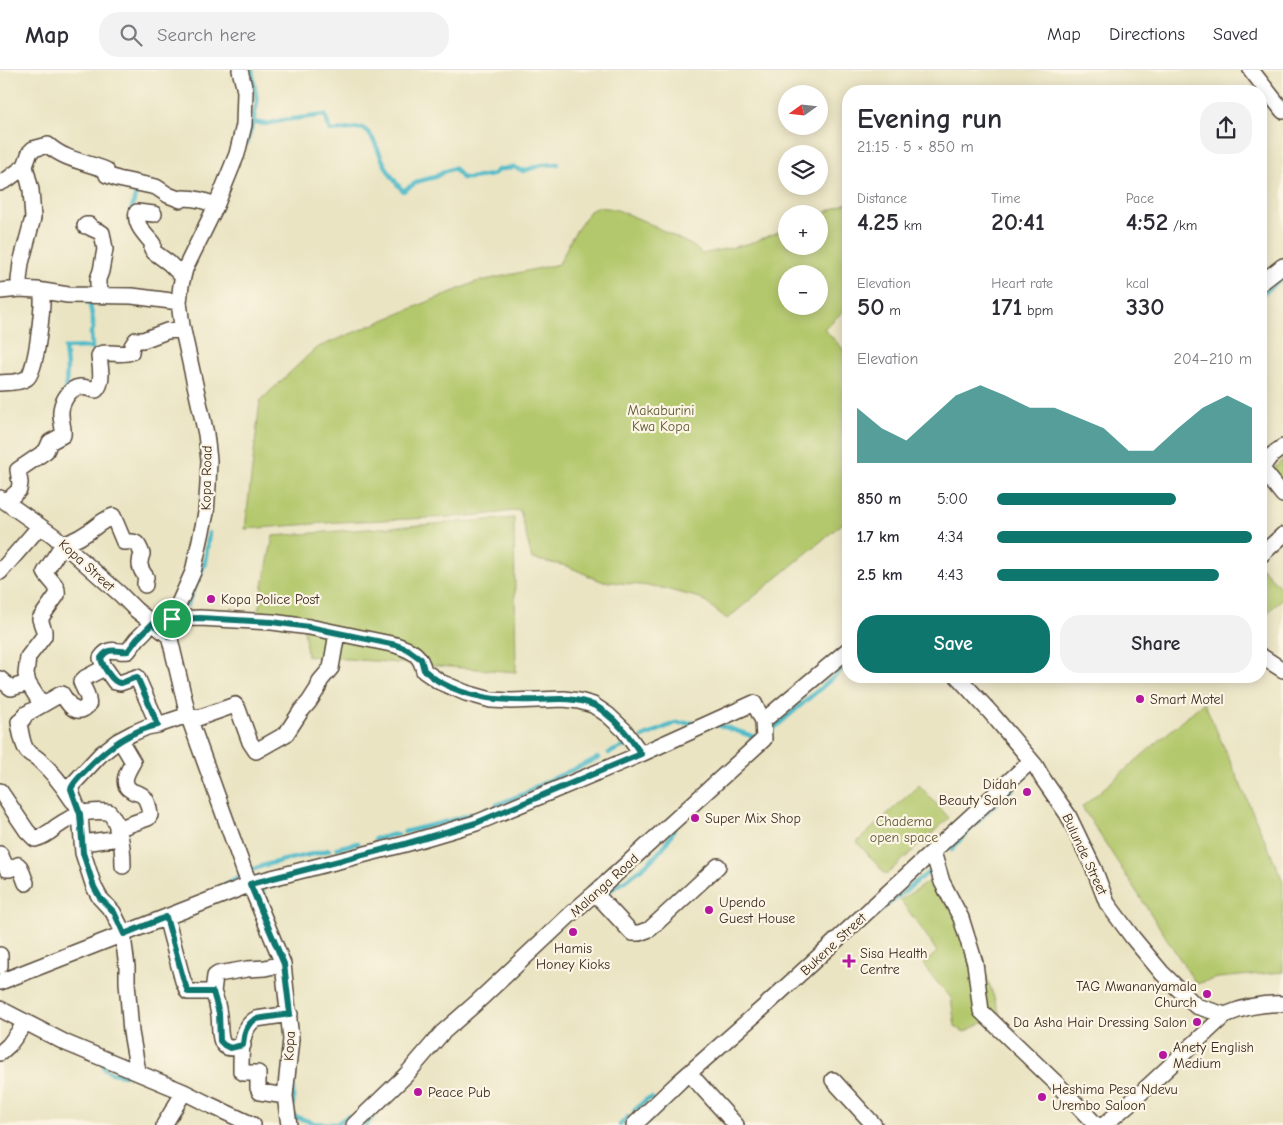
<!DOCTYPE html>
<meta charset="utf-8">
<style>
body{margin:0;font-family:"Comic Neue",sans-serif;background:#f2f2f3;color:#2b2b33;height:100vh;display:flex;flex-direction:column;font-size:19px;white-space:nowrap}
*{box-sizing:border-box;margin:0}
p{font-size:16px;color:#7c7c81}
.icon{flex:none;width:28px;height:28px;fill:none;stroke:currentColor;stroke-width:2;stroke-linecap:round;stroke-linejoin:round}
.map{position:relative;flex:1;overflow:hidden}
.panel{position:absolute;left:842px;top:15px;width:425px;height:598px;display:flex;flex-direction:column;background:#fff;border-radius:20px;box-shadow:0 2px 12px #0003}
.panel>*{flex:none}
.needle{width:32px;rotate:255deg}
.controls{position:absolute;left:778px;top:15px;display:grid;gap:10px}
.controls a{display:grid;place-items:center;width:50px;height:50px;border-radius:50%;background:#fff;box-shadow:0 2px 12px #0003;font-size:25px}
.pin{position:absolute;display:grid;place-items:center;width:42px;height:42px;color:#fff;margin:-21px;border:2px solid #fff;border-radius:50%;box-shadow:0 1px 5px #0007}
.round{display:grid;place-items:center;flex:none;width:52px;height:52px;border-radius:20px;background:#f2f2f3}
.overview{display:flex;align-items:center;justify-content:space-between;height:85px;padding:0 15px}
h1{font-size:28px;font-weight:600;line-height:38px}
.figures{display:grid;grid-template-columns:repeat(3,1fr);gap:8px;height:85px;padding:5px 15px}
.figures div{display:grid;align-content:center}
.figures b{font-size:25px;font-weight:600}
.figures small{font-size:14px;font-weight:400}
.figures p{font-size:14px}
.chart{height:140px;padding:10px 15px}
.chart p{display:flex;justify-content:space-between}
.chart svg{width:100%;height:90px;margin-top:5px;fill:#0f766e;opacity:.7}
.cta{display:flex;gap:10px;margin-top:auto;padding:10px 15px}
.cta a{flex:1;height:58px;border-radius:20px;background:#0f766e;color:#fff;font-size:20px;font-weight:600;line-height:58px;text-align:center}
.cta a+a{background:#f2f2f3;color:#2b2b33}
ul{padding:0 15px;list-style:none;font-size:16px}
li{display:grid;grid-template-columns:80px 60px 1fr;align-items:center;height:38px}
li i{height:12px;border-radius:6px;background:#0f766e}
header{display:flex;align-items:center;gap:30px;box-sizing:border-box;height:70px;padding:0 25px;background:#fff;border-bottom:1px solid #e1e1e2}
header strong{font-size:24px}
nav{display:flex;gap:28px;margin-inline-start:auto;font-size:18px}
.search{width:350px;height:45px;background:#f2f2f3;display:flex;align-items:center;gap:12px;box-sizing:border-box;padding:0 18px;border-radius:20px;color:#7c7c81;font-size:19px}
.map>svg:first-child{display:block}
</style>
<header>
<strong>Map</strong>
<div class="search"><svg class="icon" aria-label="search" viewBox="0 0 24 24"><circle cx="10" cy="10" r="6"/><path d="M15 15l6 6"/></svg>Search here</div>
<nav><a>Map</a><a>Directions</a><a>Saved</a></nav>
</header>
<div class="map">
<svg width="1283" height="1055" viewBox="0 0 1283 1055">
<rect width="100%" height="100%" fill="#fcf5e5"/>
<filter id="ink" filterUnits="userSpaceOnUse"><feTurbulence type="fractalNoise" baseFrequency=".02" numOctaves="2"/><feDisplacementMap in="SourceGraphic" scale="10" xChannelSelector="R" yChannelSelector="G"/><feConvolveMatrix kernelMatrix="1 2 1 2 8 2 1 2 1" color-interpolation-filters="sRGB"/></filter>
<filter id="wash" filterUnits="userSpaceOnUse"><feTurbulence type="fractalNoise" baseFrequency=".0096" numOctaves="4" result="noise"/><feDisplacementMap in="SourceGraphic" scale="20" xChannelSelector="R" yChannelSelector="G"/><feGaussianBlur stdDeviation="1.12" result="paint"/><feColorMatrix in="noise" values="0 0 0 0 0 0 0 0 0 0 0 0 0 0 0 0 0 1.4 0 .05"/><feComposite in="paint" operator="in"/></filter>
<g filter="url(#wash)">
<rect width="100%" height="100%" fill="#eae4c3"/>
<path fill="#b3c86c" stroke="#777945" fill-rule="evenodd" d="M849 132V236L824 259 849 285V448L727 549 700 528 658 517 601 511 567 496 532 489 520 440 475 446 340 452 245 459 260 331 316 278 476 212 559 194 572 167 590 141 598 137 615 139 644 151 693 176 702 184 751 173 786 159V176H819V145ZM786 204H819V236H786Z
M1283 389V420L1269 404Z
M514 448 516 602 307 586 303 549 258 541 273 466Z
M1261 497 1283 520V528L1261 549Z
M1204 632 1283 811V902L1218 908 1196 914 1082 737Z
M919 715 949 748 886 805 857 772Z
M928 812 970 861 1000 944 964 962 955 956 951 928 929 903 924 894 937 882C926 863 913 847 900 830Z"/>
<g fill="none" stroke-linecap="round" stroke-linejoin="round">
<path stroke="#4dbac8" stroke-width="4.5" d="M253 52 266 54 284 50 325 45 330 61 362 58C375 65 378 83 385 95 390 105 396 113 403 121L419 111 435 107 443 102 454 98 462 108H471L492 105 498 100 514 97 523 101 542 95 558 94
M247 73 253 52 257 32 252 0
M131 142 137 118 136 116
M1261 225 1283 207
M66 320 67 297 65 278 87 277 92 279 91 262 93 259V251L89 229
M187 535 205 493 209 463
M716 654 761 669
M769 664 774 658 849 594
M643 667 675 653H696
M609 683 631 673
M496 735 526 723 535 717 598 688
M485 739 487 738
M404 762 449 751 475 743
M387 766 398 764
M375 769 385 767
M337 778 358 773
M952 780 956 774 991 738 1011 721 1029 702
M259 815 262 819 269 843
M218 820C227 814 236 808 245 803 268 791 304 787 329 780
M609 821C634 805 662 787 674 759
M875 845 935 797
M103 992 104 998 111 1003 125 1005
M293 1034V1017
M634 1041 646 1030 652 1028
M293 1044V1046L314 1053 336 1054 348 1046 351 1053
M646 1053 692 1011
M366 1055 375 1045
M620 1055 628 1047"/>
</g>
</g>
<g filter="url(#ink)">
<g fill="none" stroke-linecap="round" stroke-linejoin="round">
<defs>
<path id="minor" d="M240 0 245 21 244 55 237 84 216 136 185 199 181 215 179 232 182 256 206 364 209 390 208 415 206 443 193 502 172 549 169 565 188 645 245 803 250 814 283 894 291 969 285 1026 289 1055
M1251 0 1283 41
M0 113 8 109 25 96
M154 144 137 142C134 155 146 165 153 174L152 179 154 182 169 193 183 207
M85 156 86 155H89L91 158 102 163 105 179 101 201 98 209V216L103 226
M1261 213 1283 196
M20 219 19 210 21 193 33 148 31 120 25 96 30 82 33 79 48 75C65 90 86 92 106 100L107 105 118 109 156 117 168 125 181 130 183 128C195 128 205 130 216 136
M0 221 20 219 37 220 68 225 132 226 179 232
M0 313C8 312 20 313 27 308 37 301 43 235 42 221
M1283 377C1275 383 1264 389 1263 400L1283 425
M0 428 54 466 120 524 136 540 170 567
M6 432 19 420 20 413 18 400 46 381 50 372 63 365C64 358 61 352 61 345 60 335 68 318 80 317 85 317 91 319 96 320 104 312 100 296 99 286L100 284C110 281 121 286 131 282L132 276 136 270H143L167 261 183 259
M1261 485 1283 465
M0 502 40 456
M172 549 200 548 272 552 309 557 396 575C412 581 420 583 424 601L440 612 452 617 466 623 491 630 511 631 564 629 579 631 593 635 608 645 624 660 641 684
M152 554 137 569 128 581C116 583 110 575 101 588L103 595 115 612 120 613 137 607 155 648 158 655
M1261 586 1283 600
M957 606 991 643 1035 695 1043 709 1068 745 1094 799 1107 833 1133 868 1162 903 1196 936 1225 945
M0 609 11 618 28 613 42 635
M28 613 26 604 28 587 44 566V561L40 549 57 525C59 514 49 511 45 502L63 474C76 471 89 462 99 454 104 451 107 448 113 446L124 472C137 471 138 473 142 484 138 494 140 499 146 507L145 513V515
M763 651 849 579
M0 721 27 761 35 769C43 767 50 762 56 757 75 744 85 740 109 742 121 756 123 779 123 796
M73 731C63 716 52 701 38 689 35 686 31 685 28 682 23 677 20 659 19 652L23 649 26 644 61 624H62C67 632 75 647 86 637 89 635 89 634 88 630 88 624 83 618 81 612L85 608 104 598
M117 759 148 748 150 745C149 739 148 730 143 726 140 723 135 723 132 721 119 714 128 701 133 692L120 670
M82 773 120 768
M933 782 942 812 961 848 975 893 981 941 1057 1014 1096 1055
M0 784 7 799H10L18 795 20 797 26 813
M595 823 632 863H639L650 859 718 796
M166 847 183 911 188 922H213C216 929 218 937 219 945 221 963 216 986 243 975
M0 885V896
M0 912 256 812 405 774 476 753 641 684 754 633 763 651 764 669 595 823 573 842 475 934 442 963 406 1005 354 1055
M213 922 215 906 218 904 247 899 265 898 283 894
M0 939 66 973 184 1022 210 1035 253 1055
M0 983 9 975 26 952
M138 1002 131 962 127 912V897L124 874V864L113 842 100 828 94 817 83 783 80 744 72 724 71 719 72 715 101 684 118 671 133 663 147 657 158 655 188 645 198 648 235 635 238 639 250 672 256 681 286 664 301 641 309 632 318 618 320 611 331 598 337 563
M689 1003 736 1055
M833 1010 874 1055
M285 1026 260 1022 258 1018V1003H244L241 1001C241 985 240 957 256 949L290 944
M164 1055 184 1022
M634 1055 680 1011 765 936 1031 691
M1104 1055 1130 1033 1225 945C1244 937 1262 933 1283 934"/>
</defs>
<use href="#minor" stroke="#554637" stroke-width="18"/>
<use href="#minor" stroke="#fff" stroke-width="15"/>
</g>
</g>
<g fill="none" stroke-linecap="round" stroke-linejoin="round" filter="url(#ink)">
<defs>
<path id="route" d="M200 548 272 552 309 557 396 575 407 579 421 589 424 600C429 604 434 609 440 612 470 629 502 631 536 630 555 629 576 627 593 635 597 636 600 639 603 641 620 654 629 666 641 684L476 753 405 774 250 814 284 894 290 944 256 949C245 955 244 964 243 975L230 978 224 975 220 971 219 943 213 922H188L184 911 166 847 124 864 114 842 100 828 94 817 83 783 80 744 71 719C73 713 79 708 83 703 103 681 127 661 158 655L155 648 137 607C132 608 126 612 121 613 113 614 102 595 101 588 110 575 116 583 128 581L137 569 152 554 170 567V557L172 549Z"/>
</defs>
<use href="#route" stroke="#fff" stroke-width="10"/>
<use href="#route" stroke="#0f766e" stroke-width="6"/>
</g>
<g fill="#b5179e" stroke="#fcf5e5" stroke-width="2">
<circle cx="211" cy="529" r="5"/>
<circle cx="1140" cy="629" r="5"/>
<circle cx="1027" cy="722" r="5"/>
<circle cx="695" cy="748" r="5"/>
<circle cx="709" cy="840" r="5"/>
<circle cx="573" cy="862" r="5"/>
<path d="M846.5 883.5h5v5h5v5h-5v5h-5v-5h-5v-5h5z"/>
<circle cx="1207" cy="924" r="5"/>
<circle cx="1197" cy="952" r="5"/>
<circle cx="1163" cy="985" r="5"/>
<circle cx="418" cy="1022" r="5"/>
<circle cx="1042" cy="1027" r="5"/>
</g>
<g text-anchor="middle" stroke-width="4.5" stroke-linejoin="round" paint-order="stroke">
<g font-size="14" fill="#5f5935" stroke="#fcf5e5">
<text x="661" y="345">Makaburini<tspan x="661" dy="16">Kwa Kopa</tspan></text>
<text x="904" y="756">Chadema<tspan x="904" dy="16">open space</tspan></text>
</g>
<g font-size="14" fill="#3b2a1e" stroke="#fcf5e5">
<text transform="translate(206 408) rotate(-89)" y="5">Kopa Road</text>
<text transform="translate(87 495) rotate(42)" y="5">Kopa Street</text>
<text transform="translate(1085 784) rotate(65)" y="5">Bulunde Street</text>
<text transform="translate(604 815) rotate(-42)" y="5">Malanga Road</text>
<text transform="translate(833 874) rotate(-43)" y="5">Bukene Street</text>
<text transform="translate(289 976) rotate(-87)" y="5">Kopa</text>
</g>
<g font-size="14" fill="#3b2a1e" stroke="#fcf5e5" text-anchor="start">
<text x="221" y="534">Kopa Police Post</text>
<text x="1150" y="634">Smart Motel</text>
<text x="1017" y="719" text-anchor="end">Didah<tspan x="1017" dy="16">Beauty Salon</tspan></text>
<text x="705" y="753">Super Mix Shop</text>
<text x="719" y="837">Upendo<tspan x="719" dy="16">Guest House</tspan></text>
<text x="573" y="883" text-anchor="middle">Hamis<tspan x="573" dy="16">Honey Kioks</tspan></text>
<text x="860" y="888">Sisa Health<tspan x="860" dy="16">Centre</tspan></text>
<text x="1197" y="921" text-anchor="end">TAG Mwananyamala<tspan x="1197" dy="16">Church</tspan></text>
<text x="1187" y="957" text-anchor="end">Da Asha Hair Dressing Salon</text>
<text x="1173" y="982">Anety English<tspan x="1173" dy="16">Medium</tspan></text>
<text x="1052" y="1024">Heshima Pesa Ndevu<tspan x="1052" dy="16">Urembo Saloon</tspan></text>
<text x="428" y="1027">Peace Pub</text>
</g>
</g>
</svg>
<div class="controls">
<a><svg class="needle" viewBox="-14 -14 28 28"><path d="M0-13l5 13h-10z" fill="#e53935"/><path d="M0 13l5-13h-10z" fill="#7c7c81"/></svg></a>
<a><svg class="icon" aria-label="layers" viewBox="0 0 24 24"><path d="M12 4l9 5-9 5-9-5zM3 14l9 5 9-5"/></svg></a>
<a>+</a>
<a>−</a>
</div>
<div class="pin" style="left:172px;top:549px;background:#1e9e55"><svg class="icon" aria-label="arrive" viewBox="0 0 24 24"><path d="M6 21V4h12l-3 4 3 4H6"/></svg></div>
<section class="panel">
<div class="overview"><div><h1>Evening run</h1><p>21:15 · 5 × 850 m</p></div><a class="round"><svg class="icon" aria-label="share" viewBox="0 0 24 24"><path d="M12 15V3M7 8l5-5 5 5M5 13v7h14v-7"/></svg></a></div>
<div class="figures">
<div><p>Distance</p><b>4.25<small> km</small></b></div>
<div><p>Time</p><b>20:41</b></div>
<div><p>Pace</p><b>4:52<small> /km</small></b></div>
</div>
<div class="figures">
<div><p>Elevation</p><b>50<small> m</small></b></div>
<div><p>Heart rate</p><b>171<small> bpm</small></b></div>
<div><p>kcal</p><b>330</b></div>
</div>
<div class="chart"><p><span>Elevation</span>204–210 m</p>
<svg viewBox="0 0 160 44" preserveAspectRatio="none"><path d="M0 44V17L10 27L20 33L30 22L40 11L50 6L60 11L70 17L80 17L90 22L100 27L110 38L120 38L130 27L140 17L150 11L160 17V44z"/></svg>
</div>
<ul>
<li><b>850 m</b>5:00<i style="width:70%"></i></li>
<li><b>1.7 km</b>4:34<i style="width:100%"></i></li>
<li><b>2.5 km</b>4:43<i style="width:87%"></i></li>
</ul>
<div class="cta"><a>Save</a><a>Share</a></div>
</section>
</div>
